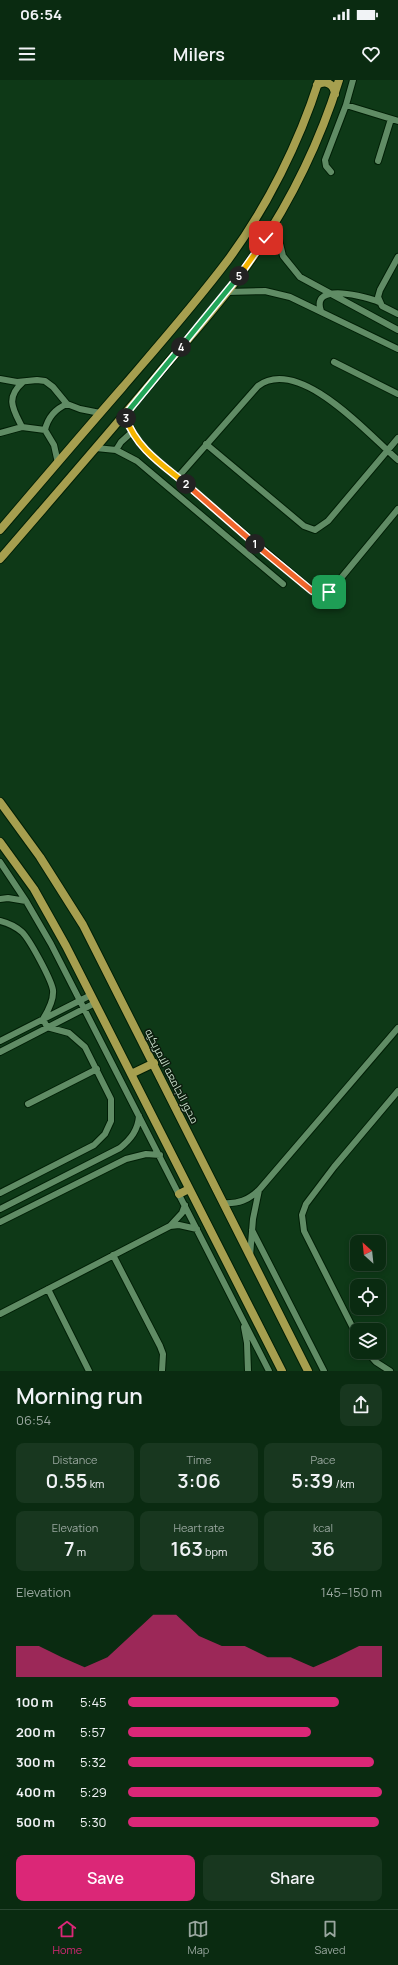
<!DOCTYPE html>
<meta charset="utf-8">
<style>
body{margin:0;font-family:Manrope,Cairo,sans-serif;background:#18371f;color:#f1f3f6;height:100vh;display:flex;flex-direction:column;font-size:15px;white-space:nowrap}
*{box-sizing:border-box;margin:0}
p{font-size:13px;color:#99a79f}
.icon{flex:none;width:22px;height:22px;fill:none;stroke:currentColor;stroke-width:2;stroke-linecap:round;stroke-linejoin:round}
.map{position:relative;height:1291px;overflow:hidden}
.panel{display:flex;flex-direction:column;background:#0a2b11;flex:1}
.panel>*{flex:none}
.needle{width:26px;rotate:333deg}
.tools{position:absolute;left:350px;top:1155px;display:grid;gap:8px}
.tools a{display:grid;place-items:center;width:36px;height:36px;border-radius:8px;background:#0a2b11;box-shadow:0 2px 6px #0003,0 0 0 1px #2a4731;font-size:20px}
.pin{position:absolute;display:grid;place-items:center;width:34px;height:34px;color:#fff;margin:-17px;border-radius:8px;box-shadow:0 2px 6px #0006}
.km{position:absolute;width:20px;height:20px;margin:-10px;border-radius:50%;background:#222;color:#fff;font-size:11px;line-height:20px;text-align:center}
.round{display:grid;place-items:center;flex:none;width:42px;height:42px;border-radius:8px;background:#18371f}
.overview{display:flex;align-items:center;justify-content:space-between;height:68px;padding:0 16px}
h1{font-size:22px;font-weight:600;line-height:30px}
.figures{display:grid;grid-template-columns:repeat(3,1fr);gap:6px;height:68px;padding:4px 16px}
.figures div{display:grid;align-content:center;border-radius:8px;background:#18371f;text-align:center}
.figures b{font-size:20px;font-weight:600}
.figures small{font-size:11px;font-weight:400}
.figures p{font-size:11px}
.chart{height:112px;padding:8px 16px}
.chart p{display:flex;justify-content:space-between}
.chart svg{width:100%;height:72px;margin-top:4px;fill:#db2777;opacity:.7}
.cta{display:flex;gap:8px;margin-top:auto;padding:8px 16px}
.cta a{flex:1;height:46px;border-radius:8px;background:#db2777;color:#fff;font-size:16px;font-weight:600;line-height:46px;text-align:center}
.cta a+a{background:#18371f;color:#f1f3f6}
ul{padding:0 16px;list-style:none;font-size:13px}
li{display:grid;grid-template-columns:64px 48px 1fr;align-items:center;height:30px}
li i{height:10px;border-radius:5px;background:#db2777}
.status{display:flex;justify-content:space-between;align-items:center;height:28px;padding:0 20px;background:#0a2b11;direction:ltr}
.status svg{height:11px;fill:currentColor}
header{display:flex;justify-content:space-between;align-items:center;height:52px;padding:0 16px;background:#0a2b11;font-size:18px;font-weight:600}
.dock{display:flex;justify-content:space-around;align-items:center;height:56px;border-top:1px solid #2a4731;background:#0a2b11;font-size:11px;color:#99a79f}
.dock a{display:grid;justify-items:center;gap:2px}
.dock .selected{color:#db2777}
.map>svg:first-child{display:block}
</style>
<div class="status"><b>06:54</b><svg viewBox="0 0 49 12"><path d="M0 12V9h3v3zM5 12V6h3v6zM10 12V3h3v9zM15 12V0h3v12zM26 1h20v11H26zM47 4h2v5h-2z"/></svg></div>
<header><svg class="icon" aria-label="menu" viewBox="0 0 24 24"><path d="M4 6h16M4 12h16M4 18h16"/></svg>Milers<svg class="icon" aria-label="heart" viewBox="0 0 24 24"><path d="M12 20l-8-8c-3-5 5-10 8-4 3-6 11-1 8 4z"/></svg></header>
<div class="map">
<svg width="398" height="1291" viewBox="0 0 398 1291">
<rect width="100%" height="100%" fill="#0e3917"/>
<g fill="none" stroke-linecap="round" stroke-linejoin="round">
<defs>
<path id="minor" d="M346 25 398 41
M378 81 391 39
M331 92 326 86 325 80 346 25 353 0
M275 143 283 176 300 197 398 250
M398 177 380 210 378 217 382 226 398 234
M227 212 265 211 290 217 398 269
M321 231C310 201 368 217 379 222
M334 282 398 314
M0 299 17 302 37 300 45 301 53 307 67 324 80 329 100 333
M125 335 135 357 147 372 315 513H326L332 509 398 429
M22 347C13 329 5 318 23 302
M45 350C48 337 55 329 67 324
M0 353 22 347 45 350 54 365 58 383
M206 364 304 446 315 450 328 441 398 358
M96 368 116 370 137 381 283 504
M116 370 121 362 132 352
M178 397 258 306C299 275 369 355 398 380
M0 782 26 821 51 864 269 1291
M0 819 8 818 26 821
M0 841C8 843 16 847 22 852 30 860 51 899 53 910 54 920 48 931 43 939L47 947 69 953 85 967 111 1019V1041L105 1054 94 1065 0 1113
M0 961 91 915
M0 972 95 923
M28 1024 97 989
M223 1123C239 1124 248 1120 259 1110L398 948
M0 1129 120 1068C131 1059 138 1050 139 1036
M0 1142 126 1079 146 1074 160 1075
M170 1146 179 1145 197 1149
M252 1150 324 1291
M113 1175 160 1266 163 1274 162 1291
M250 1176 253 1139 259 1110
M48 1209 89 1291
M0 1234 170 1146 182 1133 185 1125
M244 1247 247 1263 248 1291
M357 1256 304 1151 302 1135 306 1124 334 1087 398 1011
M367 1272 376 1282 390 1291"/>
<path id="major" d="M317 5C325 0 334 3 335 14
M0 450C41 402 81 355 122 308 158 266 195 224 228 180 267 127 299 63 319 0
M0 479C55 415 111 351 165 286 190 257 215 229 238 198 282 138 317 71 339 0
M0 722 40 777 83 845 308 1291
M0 762 34 809 66 866 282 1291
M131 994 154 983
M179 1114 189 1109"/>
</defs>
<use href="#minor" stroke="#001f06" stroke-width="8"/>
<use href="#major" stroke="#001f06" stroke-width="10"/>
<use href="#minor" stroke="#608c65" stroke-width="6"/>
<use href="#major" stroke="#a69f4f" stroke-width="8"/>
</g>
<g fill="none" stroke-linecap="round" stroke-linejoin="round">
<defs>
<path id="split-1" d="M255 464 312 511 318 514 329 512"/>
<path id="split-2" d="M186 404 255 464"/>
<path id="split-3" d="M126 338C136 368 163 385 186 404"/>
<path id="split-4" d="M126 338 125 335 181 267"/>
<path id="split-5" d="M181 267 239 196"/>
<path id="split-6" d="M239 196 266 158"/>
</defs>
<use href="#split-1" stroke="#fff" stroke-width="8"/>
<use href="#split-2" stroke="#fff" stroke-width="8"/>
<use href="#split-3" stroke="#fff" stroke-width="8"/>
<use href="#split-4" stroke="#fff" stroke-width="8"/>
<use href="#split-5" stroke="#fff" stroke-width="8"/>
<use href="#split-6" stroke="#fff" stroke-width="8"/>
<use href="#split-1" stroke="#f0652b" stroke-width="5"/>
<use href="#split-2" stroke="#f0652b" stroke-width="5"/>
<use href="#split-3" stroke="#f5b400" stroke-width="5"/>
<use href="#split-4" stroke="#22a559" stroke-width="5"/>
<use href="#split-5" stroke="#22a559" stroke-width="5"/>
<use href="#split-6" stroke="#f5b400" stroke-width="5"/>
</g>
<g text-anchor="middle" stroke-width="3" stroke-linejoin="round" paint-order="stroke">
<g font-size="11" fill="#c3dac5" stroke="#0b1c0d">
<text transform="translate(172 996) rotate(63)" y="4">محور الجامعه الامريكيه</text>
</g>
</g>
</svg>
<div class="tools">
<a><svg class="needle" viewBox="-14 -14 28 28"><path d="M0-13l5 13h-10z" fill="#e53935"/><path d="M0 13l5-13h-10z" fill="#99a79f"/></svg></a>
<a><svg class="icon" aria-label="locate" viewBox="0 0 24 24"><circle cx="12" cy="12" r="6"/><path d="M12 2v4M12 18v4M2 12h4M18 12h4"/></svg></a>
<a><svg class="icon" aria-label="layers" viewBox="0 0 24 24"><path d="M12 4l9 5-9 5-9-5zM3 14l9 5 9-5"/></svg></a>
</div>
<div class="pin" style="left:329px;top:512px;background:#1e9e55"><svg class="icon" aria-label="arrive" viewBox="0 0 24 24"><path d="M6 21V4h12l-3 4 3 4H6"/></svg></div>
<div class="pin" style="left:266px;top:158px;background:#d93025"><svg class="icon" aria-label="check" viewBox="0 0 24 24"><path d="M5 12l5 5 9-10"/></svg></div>
<b class="km" style="left:255px;top:464px">1</b>
<b class="km" style="left:186px;top:404px">2</b>
<b class="km" style="left:126px;top:338px">3</b>
<b class="km" style="left:181px;top:267px">4</b>
<b class="km" style="left:239px;top:196px">5</b>
</div>
<section class="panel">
<div class="overview"><div><h1>Morning run</h1><p>06:54</p></div><a class="round"><svg class="icon" aria-label="share" viewBox="0 0 24 24"><path d="M12 15V3M7 8l5-5 5 5M5 13v7h14v-7"/></svg></a></div>
<div class="figures">
<div><p>Distance</p><b>0.55<small> km</small></b></div>
<div><p>Time</p><b>3:06</b></div>
<div><p>Pace</p><b>5:39<small> /km</small></b></div>
</div>
<div class="figures">
<div><p>Elevation</p><b>7<small> m</small></b></div>
<div><p>Heart rate</p><b>163<small> bpm</small></b></div>
<div><p>kcal</p><b>36</b></div>
</div>
<div class="chart"><p><span>Elevation</span>145–150 m</p>
<svg viewBox="0 0 160 44" preserveAspectRatio="none"><path d="M0 44V25L10 25L20 32L30 38L40 32L50 19L60 6L70 6L80 19L90 25L100 25L110 32L120 32L130 38L140 32L150 25L160 25V44z"/></svg>
</div>
<ul>
<li><b>100 m</b>5:45<i style="width:83%"></i></li>
<li><b>200 m</b>5:57<i style="width:72%"></i></li>
<li><b>300 m</b>5:32<i style="width:97%"></i></li>
<li><b>400 m</b>5:29<i style="width:100%"></i></li>
<li><b>500 m</b>5:30<i style="width:99%"></i></li>
</ul>
<div class="cta"><a>Save</a><a>Share</a></div>
</section>
<nav class="dock">
<a class="selected"><svg class="icon" aria-label="home" viewBox="0 0 24 24"><path d="M3 11l9-7 9 7M6 9v11h12V9"/></svg>Home</a>
<a><svg class="icon" aria-label="map" viewBox="0 0 24 24"><path d="M3 6l6-2 6 2 6-2v14l-6 2-6-2-6 2zM9 4v14M15 6v14"/></svg>Map</a>
<a><svg class="icon" aria-label="saved" viewBox="0 0 24 24"><path d="M7 4h10v16l-5-4-5 4z"/></svg>Saved</a>
</nav>
